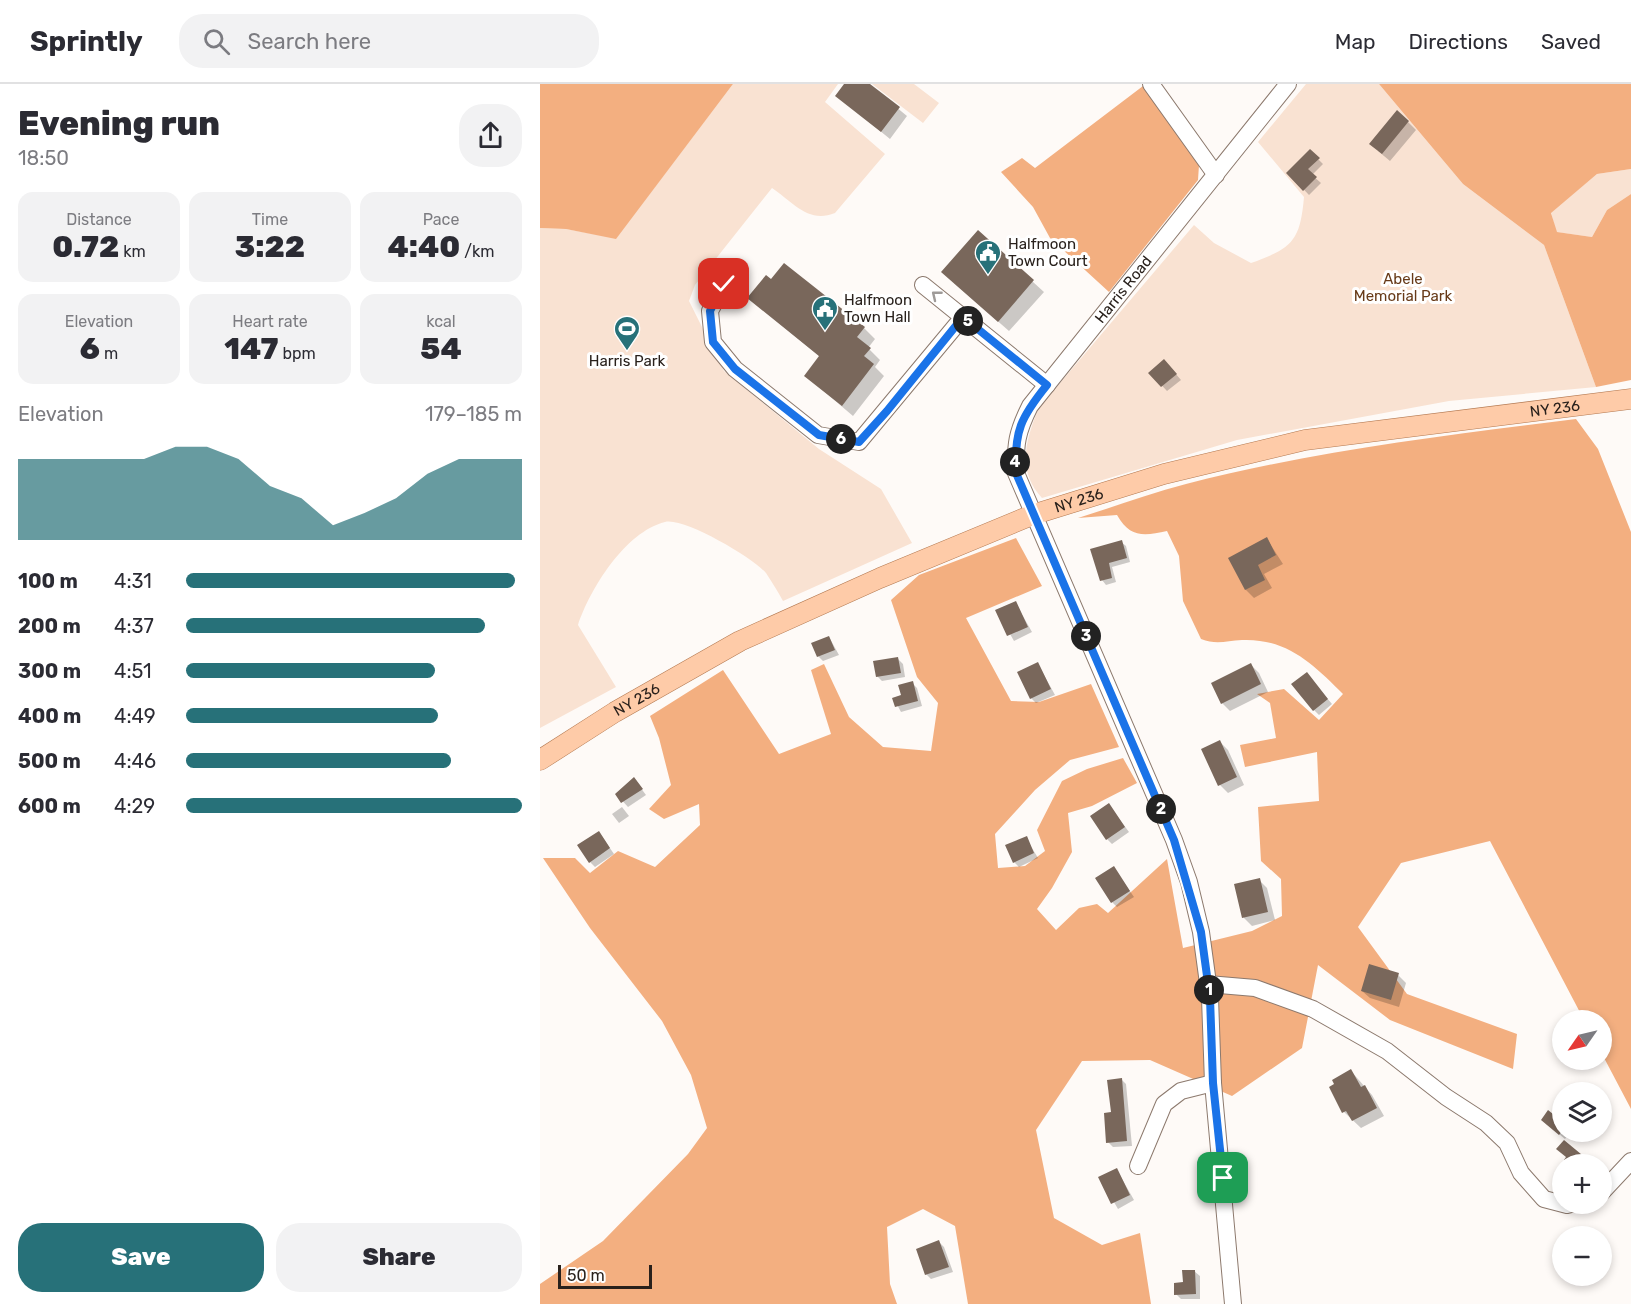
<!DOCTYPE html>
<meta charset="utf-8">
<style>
body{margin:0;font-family:Rubik,sans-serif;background:#f2f2f3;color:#2b2b33;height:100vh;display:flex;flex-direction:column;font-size:22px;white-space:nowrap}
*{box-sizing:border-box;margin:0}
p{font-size:20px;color:#7c7c81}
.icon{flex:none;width:33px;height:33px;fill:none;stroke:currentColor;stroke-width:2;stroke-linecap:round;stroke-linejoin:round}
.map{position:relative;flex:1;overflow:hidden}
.side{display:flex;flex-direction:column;background:#fff;width:540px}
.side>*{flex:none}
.needle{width:39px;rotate:236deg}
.controls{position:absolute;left:1012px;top:926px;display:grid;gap:12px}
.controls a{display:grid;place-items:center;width:60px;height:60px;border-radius:50%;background:#fff;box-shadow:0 3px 9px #0003;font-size:30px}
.scale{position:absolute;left:18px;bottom:15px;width:94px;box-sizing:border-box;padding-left:6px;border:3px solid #29211c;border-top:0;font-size:16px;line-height:21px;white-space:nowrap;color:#29211c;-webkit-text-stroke:4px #fff;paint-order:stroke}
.pin{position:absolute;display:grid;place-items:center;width:51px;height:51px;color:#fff;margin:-26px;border-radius:12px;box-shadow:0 3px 9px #0006}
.km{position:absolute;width:30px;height:30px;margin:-15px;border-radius:50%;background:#222;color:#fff;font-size:16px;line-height:30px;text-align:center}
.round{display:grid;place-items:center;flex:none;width:63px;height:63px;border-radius:24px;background:#f2f2f3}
.summary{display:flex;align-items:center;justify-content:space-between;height:102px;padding:0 18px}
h1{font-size:33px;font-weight:800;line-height:45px}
.stats{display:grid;grid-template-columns:repeat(3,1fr);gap:9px;height:102px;padding:6px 18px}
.stats div{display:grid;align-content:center;border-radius:15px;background:#f2f2f3;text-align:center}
.stats b{font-size:30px;font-weight:800}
.stats small{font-size:16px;font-weight:400}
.stats p{font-size:16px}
.chart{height:168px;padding:12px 18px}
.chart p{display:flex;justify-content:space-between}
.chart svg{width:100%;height:108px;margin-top:6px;fill:#277179;opacity:.7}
.button{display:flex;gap:12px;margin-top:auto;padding:12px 18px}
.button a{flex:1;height:69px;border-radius:24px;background:#277179;color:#fff;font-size:24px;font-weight:800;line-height:69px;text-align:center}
.button a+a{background:#f2f2f3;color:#2b2b33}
ul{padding:0 18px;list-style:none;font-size:20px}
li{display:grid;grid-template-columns:96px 72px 1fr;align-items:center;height:45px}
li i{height:15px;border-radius:8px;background:#277179}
header{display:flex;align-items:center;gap:36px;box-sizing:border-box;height:84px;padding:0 30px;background:#fff;border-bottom:2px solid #e1e1e2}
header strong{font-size:28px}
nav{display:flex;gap:33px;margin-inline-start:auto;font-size:21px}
.search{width:420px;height:54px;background:#f2f2f3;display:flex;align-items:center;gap:15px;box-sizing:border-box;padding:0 21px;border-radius:24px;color:#7c7c81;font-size:22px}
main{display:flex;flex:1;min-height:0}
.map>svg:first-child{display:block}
</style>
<header>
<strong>Sprintly</strong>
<div class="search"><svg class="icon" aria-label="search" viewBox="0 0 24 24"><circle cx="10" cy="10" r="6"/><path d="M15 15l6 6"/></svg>Search here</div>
<nav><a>Map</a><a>Directions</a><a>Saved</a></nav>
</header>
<main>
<section class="side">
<div class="summary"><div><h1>Evening run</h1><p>18:50</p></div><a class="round"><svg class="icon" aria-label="share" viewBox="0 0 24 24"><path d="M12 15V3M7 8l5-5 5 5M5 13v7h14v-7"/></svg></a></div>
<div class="stats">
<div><p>Distance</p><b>0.72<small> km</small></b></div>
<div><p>Time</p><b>3:22</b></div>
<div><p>Pace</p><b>4:40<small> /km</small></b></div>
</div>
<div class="stats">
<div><p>Elevation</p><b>6<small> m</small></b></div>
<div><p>Heart rate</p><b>147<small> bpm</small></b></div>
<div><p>kcal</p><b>54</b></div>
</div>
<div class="chart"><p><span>Elevation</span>179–185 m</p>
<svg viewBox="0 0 160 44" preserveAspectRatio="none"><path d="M0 44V11L10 11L20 11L30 11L40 11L50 6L60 6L70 11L80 22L90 27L100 38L110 33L120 27L130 17L140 11L150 11L160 11V44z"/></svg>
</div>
<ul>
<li><b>100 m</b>4:31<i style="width:98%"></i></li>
<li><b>200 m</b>4:37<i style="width:89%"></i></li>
<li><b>300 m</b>4:51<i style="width:74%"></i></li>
<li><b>400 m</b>4:49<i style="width:75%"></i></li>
<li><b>500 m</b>4:46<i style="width:79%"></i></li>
<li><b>600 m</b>4:29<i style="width:100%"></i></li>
</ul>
<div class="button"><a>Save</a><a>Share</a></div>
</section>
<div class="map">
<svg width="1091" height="1220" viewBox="0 0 1091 1220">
<rect width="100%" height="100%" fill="#fefaf7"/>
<path fill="#f9e2d2" d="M193 0H298L285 18 345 70 295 129C268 140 253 118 232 104L155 201 149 217 184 287 279 365 341 405 372 459 243 517C238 508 232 498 226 489 213 474 144 433 125 438 85 448 50 505 38 541L76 603 0 644V144L26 145 76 154Z
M332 0H374L399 19 383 39Z
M766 0H839L923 100 1004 161 1056 303 909 317 697 356 502 414C476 386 486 357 498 325L654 141 674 159 711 179C752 164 760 158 764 113L718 58Z
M1091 85V110L1067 126 1052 153 1016 148 1011 128 1057 90Z"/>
<path fill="#f3af80" d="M0 0H193L76 155 26 145 0 144Z
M839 0H1091V85L1057 90 1011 129 1017 148 1052 153 1067 126 1091 110V296L1056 303 1004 161 923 100Z
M603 2 650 64 659 81 658 96 569 208 510 154 493 123 461 88 482 74 495 84Z
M1036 335 1058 365 1091 448V1025L1062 970V936H1044L950 757 861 779 818 843 867 910 977 950 973 985 850 936 778 881 762 964 692 1012 610 976 542 977 496 1046 514 1134 562 1161 600 1149 611 1220H428L415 1142 383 1125 347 1143 350 1200 357 1220H0V1200L63 1157 148 1070 167 1044 151 991 122 937 50 844 3 774H35L50 789 78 767 115 783 160 741 159 720 124 735 109 725 131 701 119 654 110 632 183 586 239 670 291 650 271 586 284 580 309 633 343 663 391 667 398 619 377 593 351 516 379 491 476 454 502 502 426 534 471 617 499 618 551 600 579 663 530 676 495 706 455 750 458 784 485 782 505 767 497 746 522 697 547 685 583 674 597 699 552 722 528 729 532 768 512 804 497 825 516 846 539 824 557 820 568 829 627 775 643 864 712 847 742 832 741 795 721 777 718 723 779 717 777 668 705 683 700 661 736 654 730 619 717 610 744 605 779 636 803 610C774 581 747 554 702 556 686 557 676 561 661 555L643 517 639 472 627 447C604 452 590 454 577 431L538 434C574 423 610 409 646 400 774 367 905 351 1036 335Z"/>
<path fill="#0003" d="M306 0H328L367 32 350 55 297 12Z
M868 38 876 46 850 77 838 67Z
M770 67 783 80 772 91 781 99 769 111 748 89Z
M438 148 504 208 469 247 414 199Z
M209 214 324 244 335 255 328 264 340 276 335 283 344 292 313 332 266 292 280 273Z
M629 282 641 296 627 307 610 289Z
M727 455 743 480 724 490 732 504 714 514 706 506 690 475Z
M581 458 586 462 590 478 572 483 576 498 566 501 562 496 552 466Z
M475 518 492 548 474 557 457 527Z
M289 553 299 571 283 577 278 572Z
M358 575 363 580 365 593 342 597 337 592Z
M498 580 515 611 496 619 491 614Z
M711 581 719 589 728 608 690 627 682 619Z
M771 595 792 620 779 631 774 626Z
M372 599 377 604 382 622 361 628 354 615 363 612Z
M680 658 688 666 704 701 688 709 680 701Z
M94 695 106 711 88 723 77 711Z
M569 721 589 748 572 760 567 755Z
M82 723 89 732 79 739 72 730Z
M63 754 74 770 55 783 50 778Z
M486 754 498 774 479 783 474 778Z
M574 784 594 813 577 823 572 818Z
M719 796 727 804 735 836 712 842 704 834 696 802Z
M858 891 866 899 859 923 830 914 822 907Z
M811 987 832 1011 844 1032 821 1044 804 1028Z
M581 995 586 1000 592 1062 573 1063 568 1058Z
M1023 1040V1047H1031L1025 1055 1008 1041Z
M577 1086 594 1116 578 1125 560 1094Z
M399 1158 404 1163 413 1188 391 1195 386 1190Z
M654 1187 660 1192V1215H641L636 1210Z"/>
<path fill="#79675b" d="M304 0H330L360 23 341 48 295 12Z
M857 26 869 37 842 70 829 60Z
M770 65 780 74 768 85 777 93 763 107 746 89Z
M438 146 494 196 458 238 401 188Z
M244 179 325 243 317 253 331 264 324 272 334 280 302 322 264 292 279 272 207 214 226 191 231 195Z
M624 275 637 290 621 303 608 289Z
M727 453 736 471 718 481 725 496 705 506 688 474Z
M582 456 587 474 569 479 572 494 560 497 550 465Z
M476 517 488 543 467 552 455 526Z
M289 552 295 566 277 573 271 559Z
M358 573 361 589 336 593 333 577Z
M498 578 511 605 490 615 477 588Z
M711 579 721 600 681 620 671 599Z
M767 588 788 615 773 627 751 600Z
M373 597 378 617 355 623 352 614 361 611 358 601Z
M680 656 697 693 678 702 661 665Z
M94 693 103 705 81 719 75 710Z
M569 719 585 743 566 756 550 732Z
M59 747 70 764 49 779 37 761Z
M487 752 494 769 473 779 465 761Z
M574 782 590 807 571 819 555 794Z
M720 794 728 828 702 834 694 800Z
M829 880 859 889 851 916 821 907Z
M811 985 821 1003 825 1001 837 1024 812 1037 806 1027 802 1029 789 1003 794 1000 792 996Z
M582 994 587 1057 566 1059 564 1029 571 1028 567 996Z
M1008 1026 1023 1038V1046L1019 1051 1001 1036Z
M1024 1056 1053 1080H1029L1024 1076 1026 1073 1016 1065Z
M577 1084 590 1111 571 1120 558 1093Z
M399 1156 409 1183 385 1191 376 1165Z
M642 1186H655L656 1210 634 1211V1199L643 1198Z"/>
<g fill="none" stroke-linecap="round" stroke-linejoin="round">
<defs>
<g id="minor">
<path d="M611 0 676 91"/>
<path d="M184 200 170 227 173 258 195 285 278 351 319 358 423 233"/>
<path d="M383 201 507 301"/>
<path d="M668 900 715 904 773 925 847 967 906 1013 946 1039 967 1059 981 1089 1004 1115 1027 1121 1035 1119"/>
<path d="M598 1082 624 1020 641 1007 673 999"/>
<path d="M1062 1108 1091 1077"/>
<path id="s1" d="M693 1220 673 999 670 914 661 848 649 798 634 756 476 389C475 360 477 348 490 322L748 0"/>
</g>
<g id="major">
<path id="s2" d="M0 676 75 628 200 557 340 494 492 431 624 390 765 356 1091 315"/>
</g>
</defs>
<use href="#minor" stroke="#8c796d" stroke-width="18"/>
<use href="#major" stroke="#b37951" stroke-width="21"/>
<use href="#minor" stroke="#fff" stroke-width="16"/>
<use href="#major" stroke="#fecba8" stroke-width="20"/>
</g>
<defs><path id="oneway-chevron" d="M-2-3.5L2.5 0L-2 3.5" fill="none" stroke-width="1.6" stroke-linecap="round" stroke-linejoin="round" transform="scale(1.5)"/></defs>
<use stroke="#9f9b99" href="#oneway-chevron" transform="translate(396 211) rotate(-141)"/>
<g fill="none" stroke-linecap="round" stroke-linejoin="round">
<defs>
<path id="route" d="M184 200 170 227 173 258 195 285 279 351 319 358 347 327 423 233 507 301C481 333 474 347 476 389L634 756 661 848 670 914 673 999 683 1094"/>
</defs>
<use href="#route" stroke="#fff" stroke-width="12"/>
<use href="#route" stroke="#1a73e8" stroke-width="8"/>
</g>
<defs>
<symbol id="civic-pin" viewBox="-11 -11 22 30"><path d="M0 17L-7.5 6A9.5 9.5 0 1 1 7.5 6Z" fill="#277179" stroke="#fff"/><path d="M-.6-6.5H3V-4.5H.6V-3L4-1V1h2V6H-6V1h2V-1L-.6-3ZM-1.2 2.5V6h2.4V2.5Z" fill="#fff"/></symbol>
<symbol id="stadium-pin" viewBox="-11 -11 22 30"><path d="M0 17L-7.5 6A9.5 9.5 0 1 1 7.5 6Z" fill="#277179" stroke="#fff"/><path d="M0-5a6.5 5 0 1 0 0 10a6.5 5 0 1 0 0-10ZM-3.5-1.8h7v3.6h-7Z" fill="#fff"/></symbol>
</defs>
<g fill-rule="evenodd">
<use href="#civic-pin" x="433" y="154" width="30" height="40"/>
<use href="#civic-pin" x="270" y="210" width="30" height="40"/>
<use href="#stadium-pin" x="72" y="230" width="30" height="40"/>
</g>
<g text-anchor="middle" stroke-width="6" stroke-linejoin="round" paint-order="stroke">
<g font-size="15" fill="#29211c" stroke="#fff" text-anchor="start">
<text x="468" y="165">Halfmoon<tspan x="468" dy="17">Town Court</tspan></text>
<text x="304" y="221">Halfmoon<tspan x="304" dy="17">Town Hall</tspan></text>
<text x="87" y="282" text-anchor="middle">Harris Park</text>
</g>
<g font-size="15" fill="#673a18" stroke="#fff">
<text x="863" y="200">Abele<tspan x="863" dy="17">Memorial Park</tspan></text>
</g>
<g font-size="15" fill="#29211c" stroke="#fff">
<text dy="5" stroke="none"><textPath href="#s1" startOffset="1088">Harris Road</textPath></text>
<text dy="5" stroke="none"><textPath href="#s2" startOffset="1086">NY 236</textPath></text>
<text dy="5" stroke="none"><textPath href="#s2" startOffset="600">NY 236</textPath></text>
<text dy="5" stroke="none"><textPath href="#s2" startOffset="114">NY 236</textPath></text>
</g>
</g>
</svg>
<div class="controls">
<a><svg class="needle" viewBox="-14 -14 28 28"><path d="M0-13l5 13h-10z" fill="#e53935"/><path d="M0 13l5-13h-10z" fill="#7c7c81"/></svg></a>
<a><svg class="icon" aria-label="layers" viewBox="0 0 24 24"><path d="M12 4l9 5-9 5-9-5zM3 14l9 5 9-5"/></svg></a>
<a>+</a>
<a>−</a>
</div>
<div class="scale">50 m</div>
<div class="pin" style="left:683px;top:1094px;background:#1e9e55"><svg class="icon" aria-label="arrive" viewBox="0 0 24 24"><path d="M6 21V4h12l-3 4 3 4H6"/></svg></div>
<div class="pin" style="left:184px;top:200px;background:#d93025"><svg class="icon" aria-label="check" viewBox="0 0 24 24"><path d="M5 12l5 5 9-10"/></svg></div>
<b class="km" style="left:669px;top:906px">1</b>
<b class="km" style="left:621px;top:725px">2</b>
<b class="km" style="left:546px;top:552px">3</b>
<b class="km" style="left:475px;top:378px">4</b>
<b class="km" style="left:428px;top:237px">5</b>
<b class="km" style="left:301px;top:355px">6</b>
</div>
</main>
